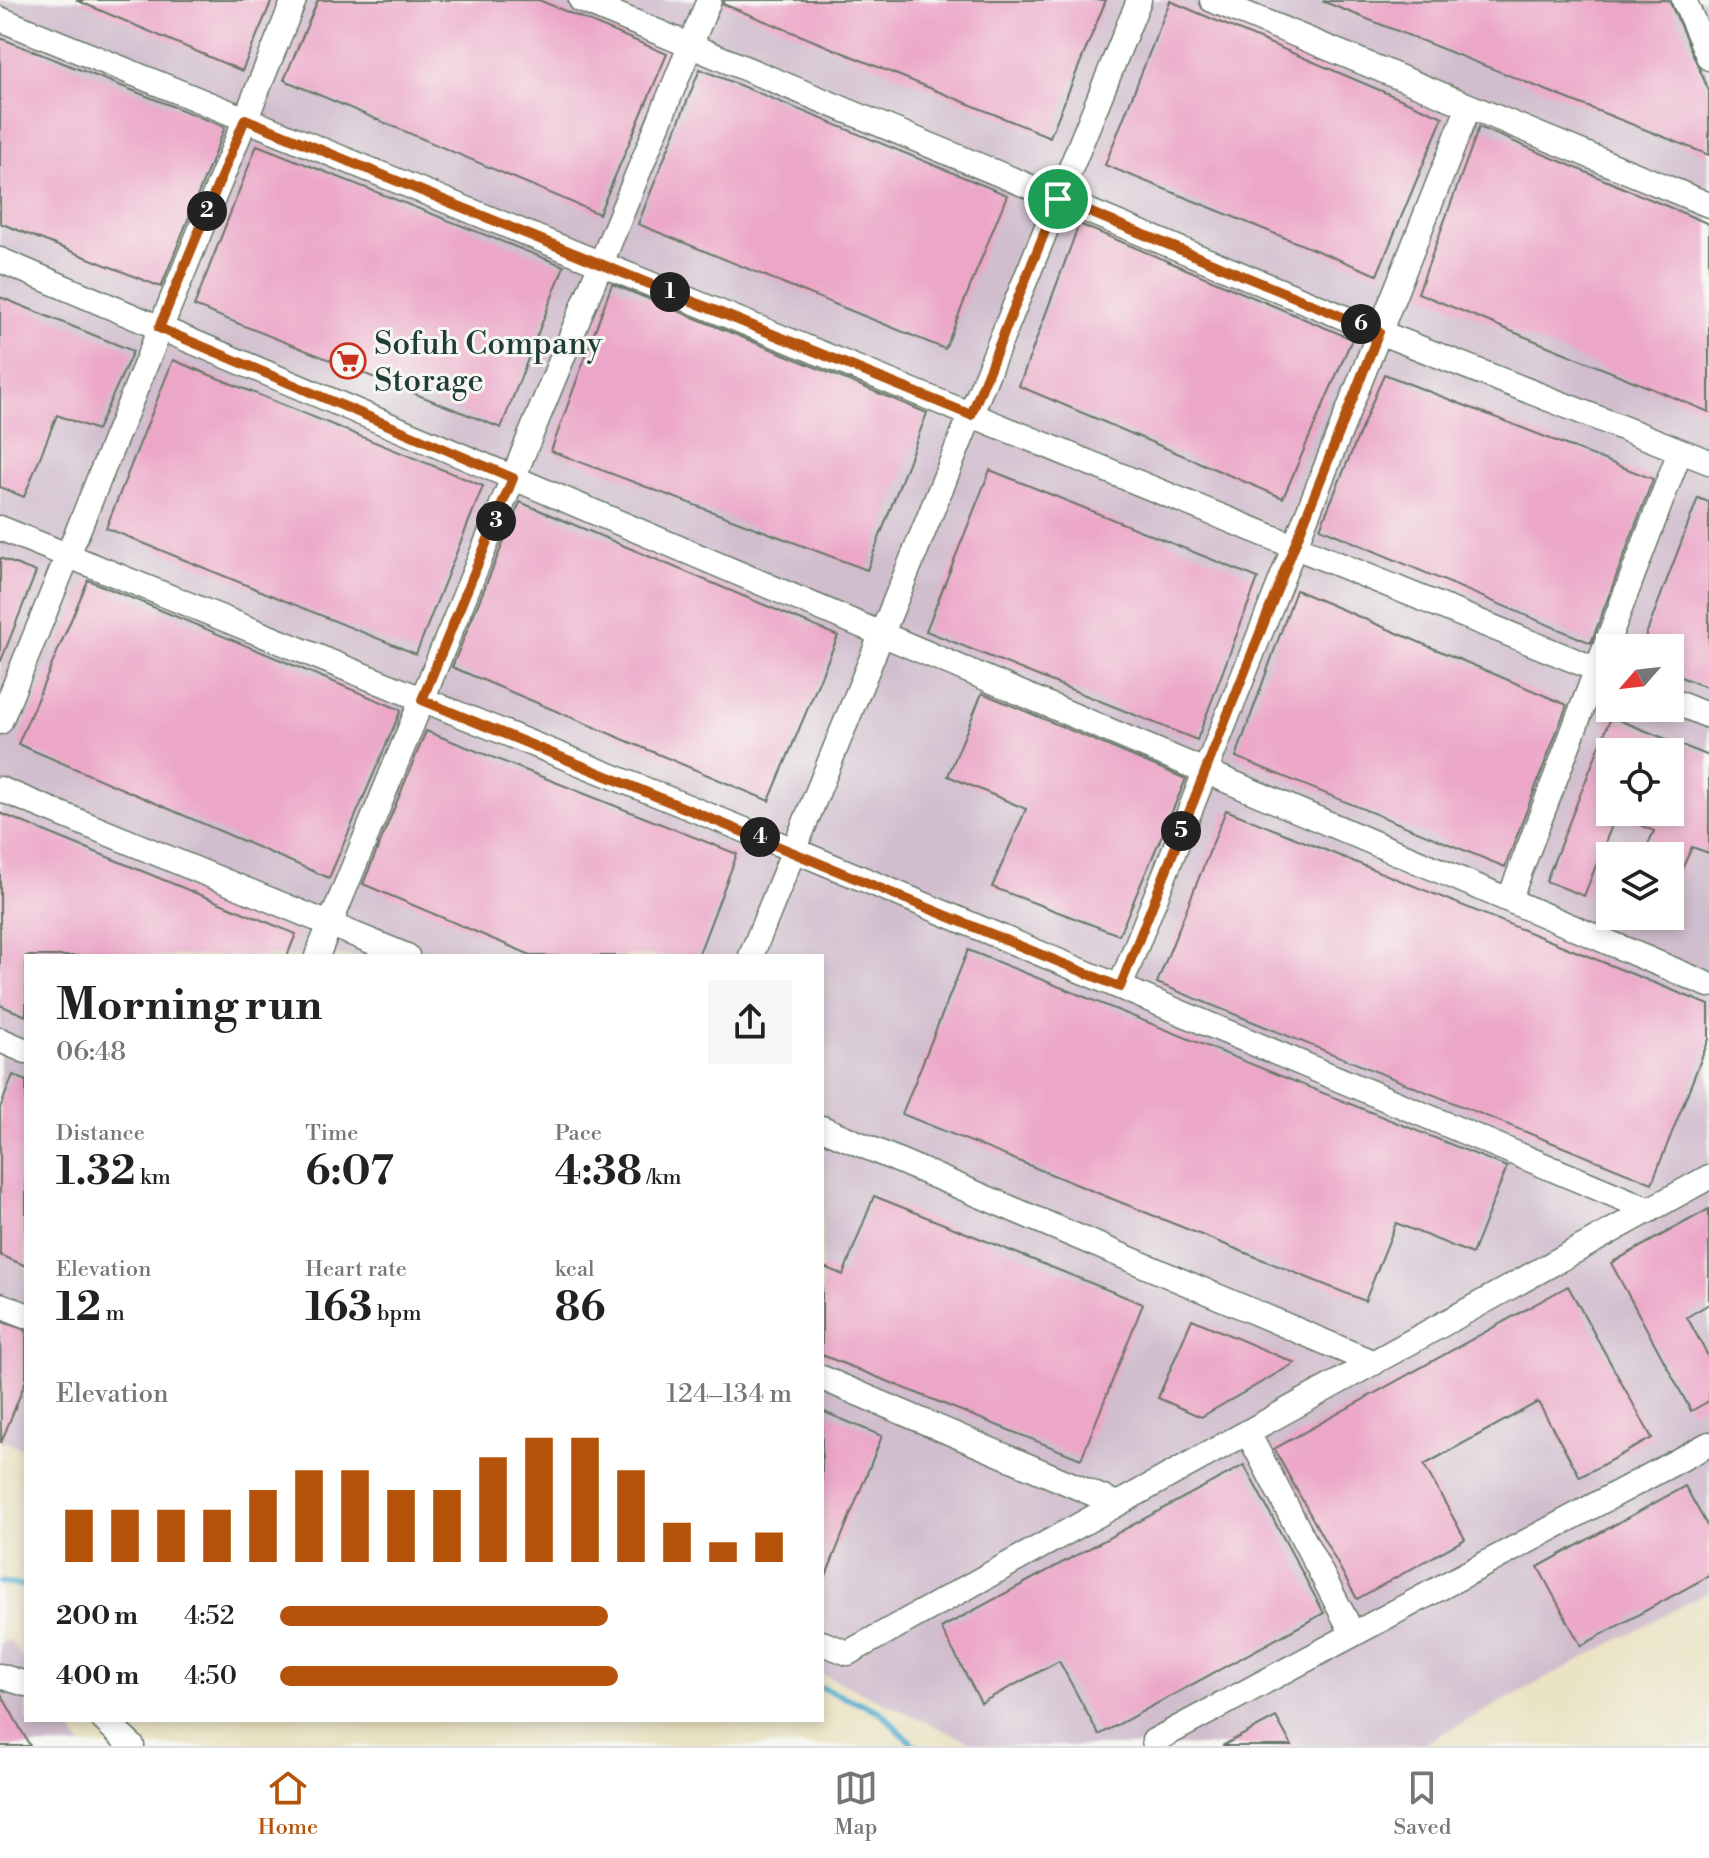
<!DOCTYPE html>
<meta charset="utf-8">
<style>
body{margin:0;font-family:"Libre Bodoni",serif;background:#f6f6f6;color:#222;height:100vh;display:flex;flex-direction:column;font-size:30px;white-space:nowrap}
*{box-sizing:border-box;margin:0}
p{font-size:26px;color:#767676}
.icon{flex:none;width:44px;height:44px;fill:none;stroke:currentColor;stroke-width:2;stroke-linecap:round;stroke-linejoin:round}
.map{position:relative;flex:1;overflow:hidden}
.panel{position:absolute;left:24px;top:954px;width:800px;height:768px;display:flex;flex-direction:column;background:#fff;border-radius:0px;box-shadow:0 4px 12px #0003}
.panel>*{flex:none}
.needle{width:52px;rotate:242deg}
.buttons{position:absolute;left:1596px;top:634px;display:grid;gap:16px}
.buttons a{display:grid;place-items:center;width:88px;height:88px;border-radius:0px;background:#fff;box-shadow:0 4px 12px #0003;font-size:40px}
.pin{position:absolute;display:grid;place-items:center;width:68px;height:68px;color:#fff;margin:-34px;border:4px solid #fff;border-radius:50%;box-shadow:0 2px 8px #0007}
.km{position:absolute;width:40px;height:40px;margin:-20px;border-radius:50%;background:#222;color:#fff;font-size:22px;line-height:40px;text-align:center}
.round{display:grid;place-items:center;flex:none;width:84px;height:84px;border-radius:0px;background:#f6f6f6}
.summary{display:flex;align-items:center;justify-content:space-between;height:136px;padding:0 32px}
h1{font-size:44px;font-weight:800;line-height:60px}
.figures{display:grid;grid-template-columns:repeat(3,1fr);gap:12px;height:136px;padding:8px 32px}
.figures div{display:grid;align-content:center}
.figures b{font-size:40px;font-weight:800}
.figures small{font-size:22px;font-weight:400}
.figures p{font-size:22px}
.chart{height:224px;padding:16px 32px}
.chart p{display:flex;justify-content:space-between}
.chart svg{width:100%;height:144px;margin-top:8px;stroke:#b45309;stroke-width:6}
ul{padding:0 32px;list-style:none;font-size:26px}
li{display:grid;grid-template-columns:128px 96px 1fr;align-items:center;height:60px}
li i{height:20px;border-radius:10px;background:#b45309}
.menu{display:flex;justify-content:space-around;align-items:center;height:112px;border-top:2px solid #e0e0e0;background:#fff;font-size:22px;color:#767676}
.menu a{display:grid;justify-items:center;gap:4px}
.menu .active{color:#b45309}
.map>svg:first-child{display:block}
</style>
<div class="map">
<svg width="1709" height="1746" viewBox="0 0 1709 1746">
<rect width="100%" height="100%" fill="#f6f6f2"/>
<filter id="ink" filterUnits="userSpaceOnUse"><feTurbulence type="fractalNoise" baseFrequency=".0125" numOctaves="2"/><feDisplacementMap in="SourceGraphic" scale="16" xChannelSelector="R" yChannelSelector="G"/><feConvolveMatrix kernelMatrix="1 2 1 2 8 2 1 2 1" color-interpolation-filters="sRGB"/></filter>
<filter id="wash" filterUnits="userSpaceOnUse"><feTurbulence type="fractalNoise" baseFrequency=".006" numOctaves="4" result="noise"/><feDisplacementMap in="SourceGraphic" scale="32" xChannelSelector="R" yChannelSelector="G"/><feGaussianBlur stdDeviation="1.8" result="paint"/><feColorMatrix in="noise" values="0 0 0 0 0 0 0 0 0 0 0 0 0 0 0 0 0 1.4 0 .05"/><feComposite in="paint" operator="in"/></filter>
<g filter="url(#wash)">
<rect width="100%" height="100%" fill="#eae3c4"/>
<path fill="#d0bdcd" fill-rule="evenodd" d="M0 0H1709V1591L1419 1746H979L822 1674V956H26V1450L0 1440ZM1610 648H1670V708H1610ZM1610 752H1670V812H1610ZM1610 856H1670V916H1610Z
M10 1640 26 1663V1720H65L82 1746H0V1643Z"/>
<g fill="none" stroke-linecap="round" stroke-linejoin="round">
<path stroke="#52afd0" stroke-width="6" d="M0 1582 26 1586
M822 1688 879 1711 915 1746"/>
</g>
<g id="blocks">
<path fill="#eca7c8" fill-rule="evenodd" d="M76 0H272L242 71Z
M318 0H539L667 54 599 214 284 80Z
M724 0H1106L1050 137 723 4Z
M1669 0 1709 91V155L1322 1Z
M1170 1 1443 117 1377 275 1105 165Z
M0 38 225 127 161 287 0 223Z
M700 69 1007 195 945 349 638 224Z
M1479 127 1709 224V412L1418 293Z
M257 145 564 266 501 428 194 306Z
M1079 224 1352 339 1283 498 1019 386Z
M612 284 927 413 867 570 551 451Z
M0 297 133 351 97 430 57 415 24 497 0 487Z
M173 360 483 486 416 654 106 528Z
M1384 374 1653 479 1591 643 1320 528Z
M990 470 1258 578 1197 740 926 631Z
M1698 498 1709 502V688L1670 673V648H1641Z
M520 502 838 636 769 801 452 667Z
M0 558 36 572 1 661 0 660Z
M88 580 401 710 329 878 18 744Z
M1296 590 1567 705 1505 867 1236 757Z
M982 693 1186 779 1119 935 992 887 1026 809 948 776Z
M1611 717 1709 756V853L1692 847 1670 895V856H1643L1654 831 1616 815 1584 896 1546 881ZM1610 752H1670V812H1610Z
M426 731 737 854 698 956H533L363 884Z
M1226 810 1709 1005V1039L1652 1183 1157 983Z
M0 813 296 934 287 956H26V1016L0 1005Z
M968 950 1507 1167 1472 1254 1396 1223 1365 1301 902 1114Z
M13 1075 26 1081V1266L0 1255V1108Z
M874 1196 1143 1304 1081 1459 822 1355V1266L843 1275Z
M1709 1209V1304L1687 1317 1709 1358V1401L1691 1411 1611 1263Z
M1568 1286 1652 1438 1580 1477 1538 1402 1424 1465 1465 1539 1357 1599 1274 1449Z
M1192 1319 1295 1363 1201 1417 1158 1398Z
M0 1321 26 1330V1380L1 1443Z
M822 1411 882 1436 823 1583 822 1582Z
M1244 1465 1324 1613 1099 1735 1059 1661 981 1703 941 1628Z
M1685 1486 1709 1529V1576L1581 1646 1538 1567Z
M0 1692 30 1746H0Z
M1276 1717 1292 1746H1222Z"/>
</g>
</g>
<g filter="url(#ink)">
<use href="#blocks" fill-opacity="0" stroke="#676" stroke-width="2"/>
<g fill="none" stroke-linecap="round" stroke-linejoin="round">
<defs>
<path id="minor" d="M581 0 1379 332 1709 462
M1212 0 1709 205
M1684 0 1709 58
M0 19 1610 675
M0 260 1709 985
M0 528 794 850 1650 1210
M1670 700 1709 716
M0 722 294 0
M0 789 407 956
M1509 900 1680 451
M317 956 709 0
M751 956 1139 0
M1120 987 1469 106
M0 1040 26 1051
M822 1128 1374 1363
M0 1305 26 1315
M822 1378 1117 1504
M1248 1433 1353 1634
M822 1643 848 1653 1709 1177
M0 1676 26 1684
M104 1720 132 1746
M1154 1741 1709 1444"/>
</defs>
<use href="#minor" stroke="#676" stroke-width="27"/>
<use href="#minor" stroke="#fff" stroke-width="24"/>
</g>
</g>
<g fill="none" stroke-linecap="round" stroke-linejoin="round" filter="url(#ink)">
<defs>
<path id="route" d="M245 119 971 415 1058 199 1379 332 1120 987 422 700 513 478 159 328Z"/>
</defs>
<use href="#route" stroke="#fff" stroke-width="16"/>
<use href="#route" stroke="#b45309" stroke-width="10"/>
</g>
<defs>
<symbol id="supermarket-ring" viewBox="-11 -11 22 22"><circle r="9.5" fill="#f6f6f2" stroke="#c8321e" stroke-width="1.5"/><path d="M-6-5.5h2.5l.6 2H6L4.5 2H-2.5L-4.4-4H-6ZM-1.5 3.2a1.3 1.3 0 1 0 .1 0ZM3 3.2a1.3 1.3 0 1 0 .1 0Z" fill="#c8321e"/></symbol>
</defs>
<g fill-rule="evenodd">
<use href="#supermarket-ring" x="328" y="341" width="40" height="40"/>
</g>
<g text-anchor="middle" stroke-width="6" stroke-linejoin="round" paint-order="stroke">
<g font-size="32" fill="#1f3d34" stroke="#f6f6f2" text-anchor="start">
<text x="374" y="354">Sofuh Company<tspan x="374" dy="37">Storage</tspan></text>
</g>
</g>
</svg>
<div class="buttons">
<a><svg class="needle" viewBox="-14 -14 28 28"><path d="M0-13l5 13h-10z" fill="#e53935"/><path d="M0 13l5-13h-10z" fill="#767676"/></svg></a>
<a><svg class="icon" aria-label="locate" viewBox="0 0 24 24"><circle cx="12" cy="12" r="6"/><path d="M12 2v4M12 18v4M2 12h4M18 12h4"/></svg></a>
<a><svg class="icon" aria-label="layers" viewBox="0 0 24 24"><path d="M12 4l9 5-9 5-9-5zM3 14l9 5 9-5"/></svg></a>
</div>
<div class="pin" style="left:1058px;top:199px;background:#1e9e55"><svg class="icon" aria-label="arrive" viewBox="0 0 24 24"><path d="M6 21V4h12l-3 4 3 4H6"/></svg></div>
<b class="km" style="left:670px;top:292px">1</b>
<b class="km" style="left:207px;top:211px">2</b>
<b class="km" style="left:496px;top:521px">3</b>
<b class="km" style="left:760px;top:837px">4</b>
<b class="km" style="left:1181px;top:831px">5</b>
<b class="km" style="left:1361px;top:324px">6</b>
<section class="panel">
<div class="summary"><div><h1>Morning run</h1><p>06:48</p></div><a class="round"><svg class="icon" aria-label="share" viewBox="0 0 24 24"><path d="M12 15V3M7 8l5-5 5 5M5 13v7h14v-7"/></svg></a></div>
<div class="figures">
<div><p>Distance</p><b>1.32<small> km</small></b></div>
<div><p>Time</p><b>6:07</b></div>
<div><p>Pace</p><b>4:38<small> /km</small></b></div>
</div>
<div class="figures">
<div><p>Elevation</p><b>12<small> m</small></b></div>
<div><p>Heart rate</p><b>163<small> bpm</small></b></div>
<div><p>kcal</p><b>86</b></div>
</div>
<div class="chart"><p><span>Elevation</span>124–134 m</p>
<svg viewBox="0 0 160 44" preserveAspectRatio="none"><path d="M5 44V28M15 44V28M25 44V28M35 44V28M45 44V22M55 44V16M65 44V16M75 44V22M85 44V22M95 44V12M105 44V6M115 44V6M125 44V16M135 44V32M145 44V38M155 44V35"/></svg>
</div>
<ul>
<li><b>200 m</b>4:52<i style="width:64%"></i></li>
<li><b>400 m</b>4:50<i style="width:66%"></i></li>
</ul>
</section>
</div>
<nav class="menu">
<a class="active"><svg class="icon" aria-label="home" viewBox="0 0 24 24"><path d="M3 11l9-7 9 7M6 9v11h12V9"/></svg>Home</a>
<a><svg class="icon" aria-label="map" viewBox="0 0 24 24"><path d="M3 6l6-2 6 2 6-2v14l-6 2-6-2-6 2zM9 4v14M15 6v14"/></svg>Map</a>
<a><svg class="icon" aria-label="saved" viewBox="0 0 24 24"><path d="M7 4h10v16l-5-4-5 4z"/></svg>Saved</a>
</nav>
